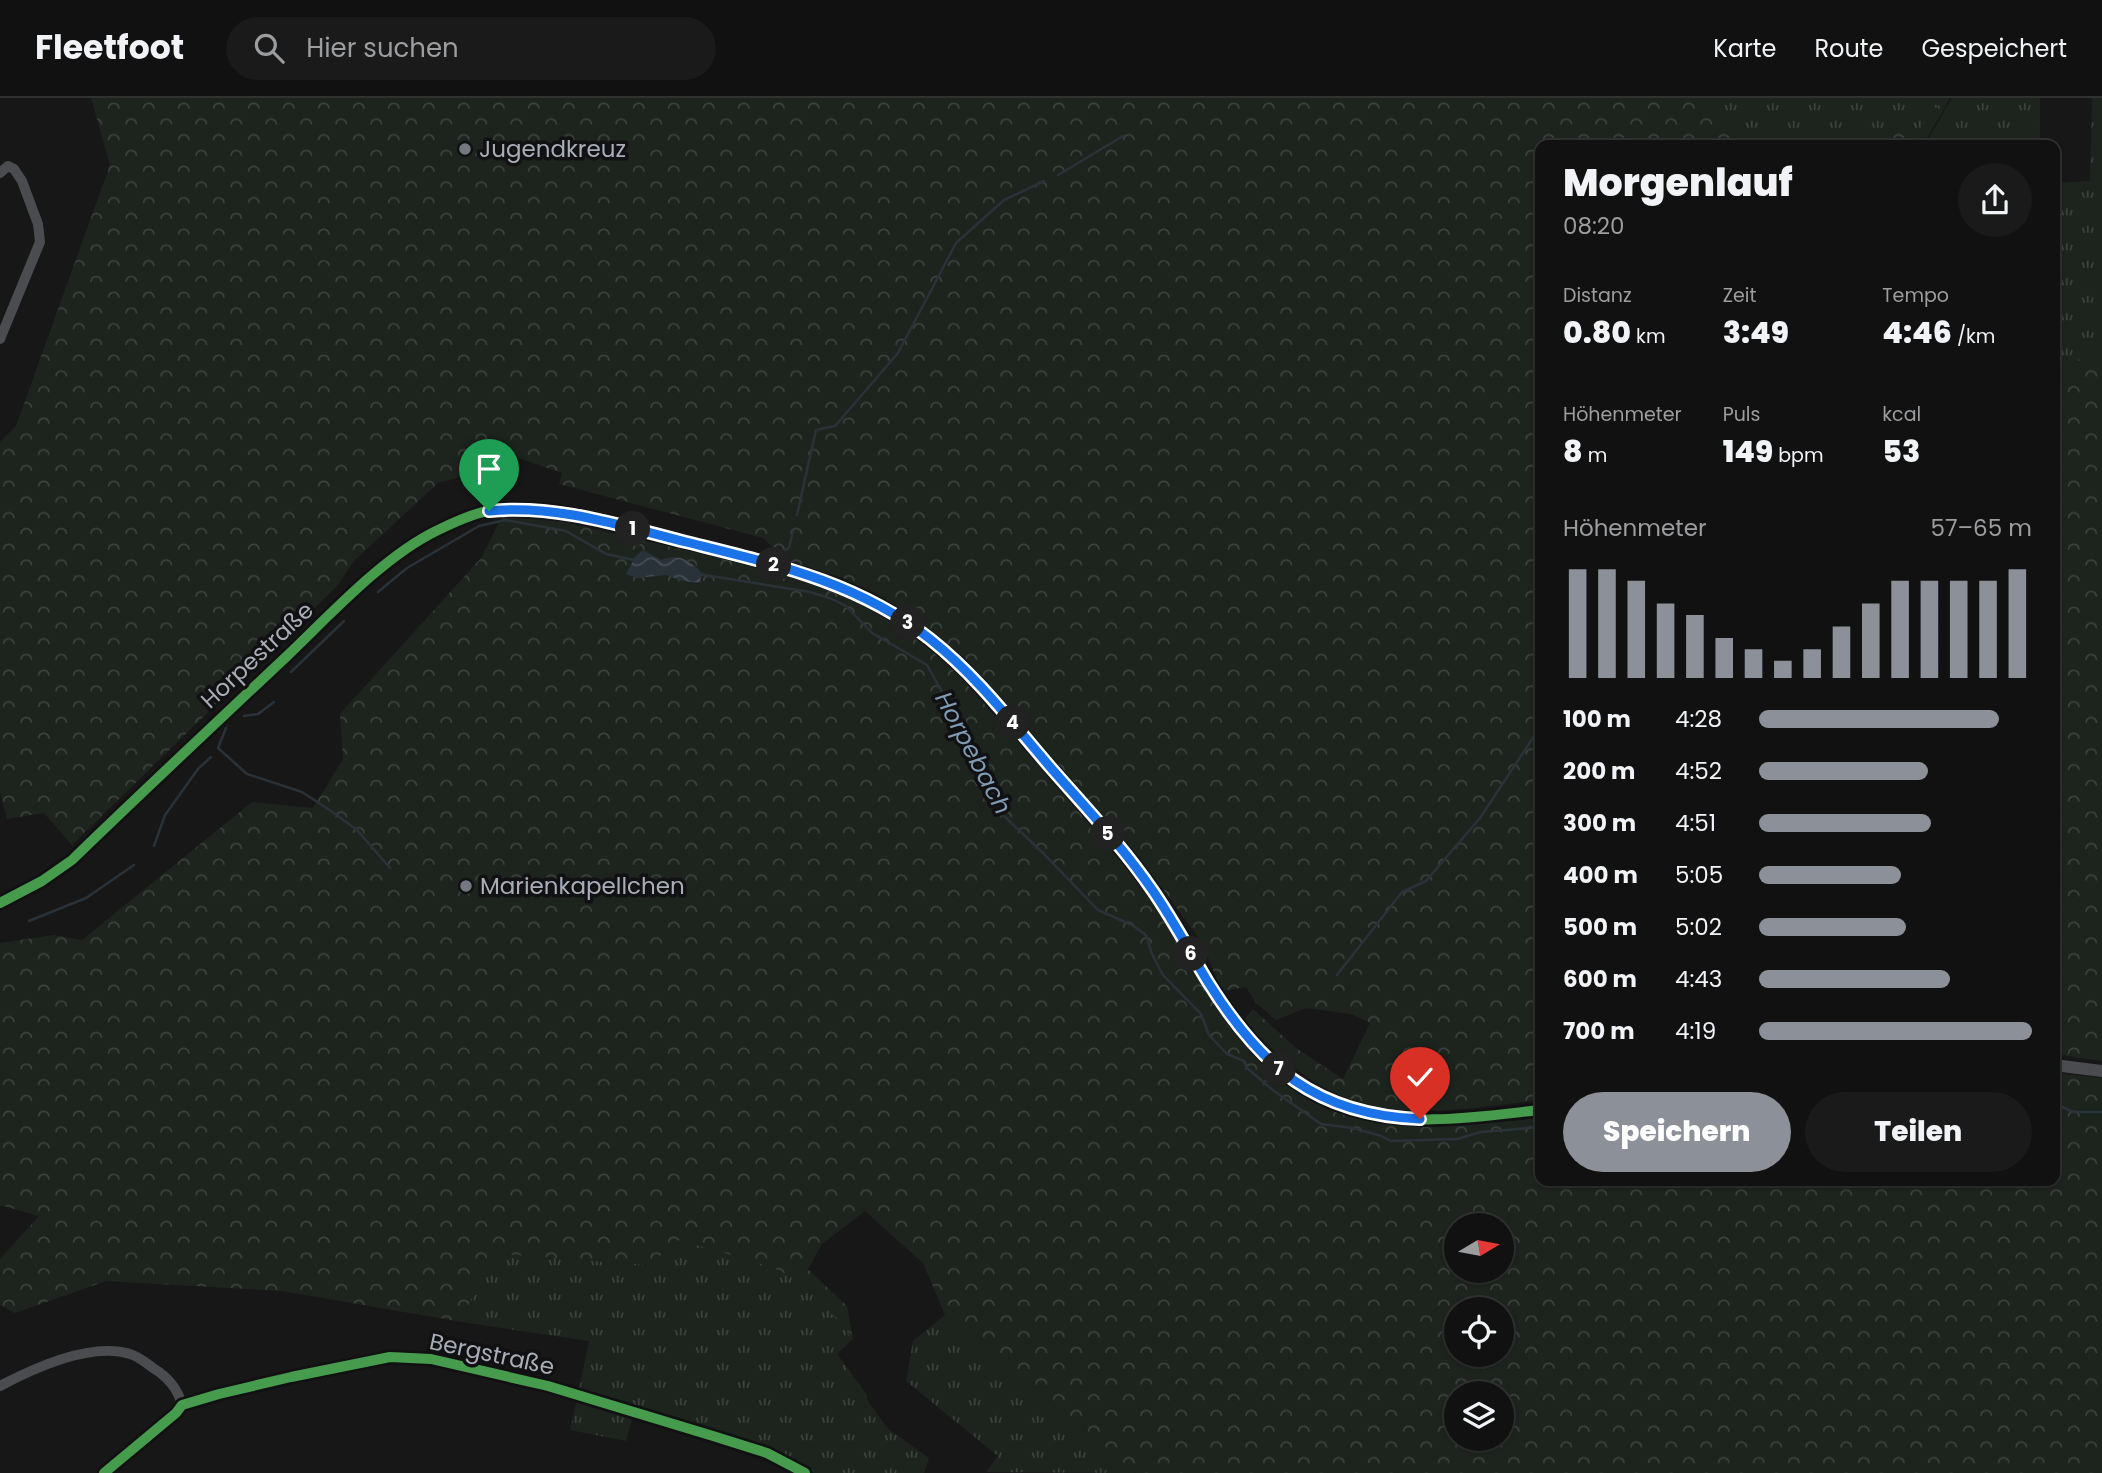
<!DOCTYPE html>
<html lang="de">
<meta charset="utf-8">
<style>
body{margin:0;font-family:Poppins,sans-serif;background:#1a1a1a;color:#f1f3f6;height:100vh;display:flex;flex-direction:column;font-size:26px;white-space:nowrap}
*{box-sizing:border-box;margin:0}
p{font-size:23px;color:#9c9d9f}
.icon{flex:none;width:38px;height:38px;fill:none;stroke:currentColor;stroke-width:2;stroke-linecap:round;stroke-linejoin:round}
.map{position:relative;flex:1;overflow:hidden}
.details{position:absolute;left:1535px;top:42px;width:525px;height:1046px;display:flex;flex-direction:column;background:#111;border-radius:14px;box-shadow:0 2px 5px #0004,0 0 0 2px #303131}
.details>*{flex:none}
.needle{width:46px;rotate:80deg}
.controls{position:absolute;left:1444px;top:1115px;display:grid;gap:14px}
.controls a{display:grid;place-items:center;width:70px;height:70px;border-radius:50%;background:#111;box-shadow:0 2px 5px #0004,0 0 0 2px #303131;font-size:35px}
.pin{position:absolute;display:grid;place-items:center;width:60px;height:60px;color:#fff;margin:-72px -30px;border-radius:50% 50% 50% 0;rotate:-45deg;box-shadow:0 0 7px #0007}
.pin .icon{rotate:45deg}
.km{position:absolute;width:35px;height:35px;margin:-18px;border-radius:50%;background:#222;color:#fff;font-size:19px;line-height:35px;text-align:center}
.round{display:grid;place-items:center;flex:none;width:74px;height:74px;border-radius:37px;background:#1a1a1a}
.headline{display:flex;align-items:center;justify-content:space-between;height:119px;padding:0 28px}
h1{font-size:38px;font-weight:800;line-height:52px}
.metrics{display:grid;grid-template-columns:repeat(3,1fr);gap:10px;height:119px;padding:7px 28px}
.metrics div{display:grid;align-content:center}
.metrics b{font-size:30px;font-weight:800}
.metrics small{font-size:19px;font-weight:400}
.metrics p{font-size:19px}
.chart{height:196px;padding:14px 28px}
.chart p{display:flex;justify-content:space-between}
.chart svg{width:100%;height:126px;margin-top:7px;stroke:#8c9099;stroke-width:6}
.action{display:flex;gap:14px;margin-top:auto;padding:14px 28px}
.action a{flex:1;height:80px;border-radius:42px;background:#8c9099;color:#fff;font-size:28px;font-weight:800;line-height:80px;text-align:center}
.action a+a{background:#1a1a1a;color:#f1f3f6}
ul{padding:0 28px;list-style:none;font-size:23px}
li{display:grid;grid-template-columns:112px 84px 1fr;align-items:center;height:52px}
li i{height:18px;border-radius:9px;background:#8c9099}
header{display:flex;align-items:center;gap:42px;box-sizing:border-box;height:98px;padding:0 35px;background:#111;border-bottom:2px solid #303131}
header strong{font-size:33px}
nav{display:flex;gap:38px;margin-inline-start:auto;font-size:24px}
.search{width:490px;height:63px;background:#1a1a1a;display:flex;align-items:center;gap:18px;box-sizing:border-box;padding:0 24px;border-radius:38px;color:#9c9d9f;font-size:26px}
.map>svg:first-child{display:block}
</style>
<header>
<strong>Fleetfoot</strong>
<div class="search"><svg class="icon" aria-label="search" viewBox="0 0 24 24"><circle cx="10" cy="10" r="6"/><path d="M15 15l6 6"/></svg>Hier suchen</div>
<nav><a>Karte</a><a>Route</a><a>Gespeichert</a></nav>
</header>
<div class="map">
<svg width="2102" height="1375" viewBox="0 0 2102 1375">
<defs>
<pattern id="grass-tufts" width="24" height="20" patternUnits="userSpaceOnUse" patternTransform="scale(1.75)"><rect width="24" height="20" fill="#1d241e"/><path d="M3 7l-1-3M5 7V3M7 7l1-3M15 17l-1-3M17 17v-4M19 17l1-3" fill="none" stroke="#3b413d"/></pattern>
<pattern id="forest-crowns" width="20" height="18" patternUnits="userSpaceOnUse" patternTransform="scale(1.75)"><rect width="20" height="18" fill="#1d241e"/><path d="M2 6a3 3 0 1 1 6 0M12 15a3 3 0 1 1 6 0" fill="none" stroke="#3b413d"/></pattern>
<pattern id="water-waves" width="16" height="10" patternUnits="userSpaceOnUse" patternTransform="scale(1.75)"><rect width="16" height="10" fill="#2a3239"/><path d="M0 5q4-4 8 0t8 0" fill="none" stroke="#464d54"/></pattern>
</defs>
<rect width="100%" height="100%" fill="#171717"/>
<path fill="url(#grass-tufts)" d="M1711 0H1944L1915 38 1878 47H1737Z
M1952 0H2040V47H1925Z
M2092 0H2102V255L2060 268 2055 265V85L2090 83Z
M679 1142 769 1168 807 1186 853 1241 837 1256 867 1297V1302L888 1331 929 1360 924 1375H814L768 1354 578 1296 589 1243 462 1224 489 1155 649 1167Z
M945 1217 1136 1375 986 1374 998 1358 906 1283 913 1243Z
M577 1301 633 1317 626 1343 570 1332Z"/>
<path fill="url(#forest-crowns)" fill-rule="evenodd" d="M91 0H1711L1737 47H1540V1002C1442 1013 1362 1032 1282 959 1268 947 1255 936 1245 920L1253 911 1296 950 1343 981 1370 925 1351 916 1306 910 1276 922 1256 905 1246 889 1222 893 1201 843 1140 760 965 560 916 520 879 497 841 479 787 463 763 440 559 386 562 375 501 354 486 372 438 385 354 463 337 488 72 747 44 715 7 721 0 694V344L16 328 110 67Z
M1944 0H1950L1923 47H1878L1896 31 1915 38Z
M2102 255V963L2055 956 2054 265 2060 267Z
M502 419 564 424 785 475C851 496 913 531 961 580 995 618 1029 657 1063 696 1093 730 1123 765 1150 802 1180 844 1202 890 1233 932 1314 1041 1418 1033 1540 1020V1083H2054L2055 975 2102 980V1375H1136L945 1217 923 1165 865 1113 822 1146 808 1171 847 1208 853 1241 807 1186 769 1168 679 1142 649 1167 489 1155 462 1224 282 1193 106 1183 15 1215 0 1207V1161L39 1118 0 1107V845L54 837 82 842 252 704 313 710 343 661 340 616 481 460ZM1456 1127H1502V1172H1456ZM1456 1211H1502V1256H1456ZM1456 1295H1502V1340H1456Z"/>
<path fill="url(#water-waves)" d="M643 452 661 462C679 455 689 462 701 474V485L683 483 666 477 637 480 626 476 635 459Z"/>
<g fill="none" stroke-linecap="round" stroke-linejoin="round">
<path stroke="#2a3239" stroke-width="2.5" d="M1058 77 1123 38
M797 417 816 332 835 328 898 255 956 145 1004 102 1044 83
M774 457 789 450 793 433
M698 476 810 494 832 501 846 508 872 535 927 567 964 634 986 679 1001 715 1044 756 1098 812 1132 827 1146 837 1152 856 1163 877 1201 916 1209 937 1227 956 1244 963 1247 970 1274 993 1321 1026 1353 1030 1381 1038 1391 1043 1457 1041 1481 1034 1540 1029
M378 494 407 470 479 428 505 422 566 433 606 456 634 462
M291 574 344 523
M244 618 258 616 274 604
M226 630 218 650 247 676 302 694 331 713 357 732 390 770
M154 748 165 717 198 671 211 659
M29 823 86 800 134 767
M1337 877 1402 794 1426 783 1480 720 1540 629
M2054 1005 2073 1014H2102"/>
<path stroke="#4b4c50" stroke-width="10" d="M0 75 8 68 14 71 22 83 38 126 40 144 0 241
M0 1288C34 1270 91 1244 130 1256 138 1258 146 1265 153 1270 168 1279 178 1291 182 1307
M104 1375 176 1315 182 1307 219 1296 291 1279 390 1259 431 1261 548 1288 713 1338 767 1355 805 1375"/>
<path stroke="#4b4c50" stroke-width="12" d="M0 805 42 783 72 762C143 693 215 626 287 558 330 517 383 459 436 433 452 425 469 417 487 413 544 402 606 425 660 438 750 460 843 477 919 533 972 571 1012 624 1054 673 1088 713 1124 751 1154 794 1209 874 1246 978 1347 1010 1409 1030 1476 1019 1540 1012
M2054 967 2102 973"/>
<defs>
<path id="cycleway" d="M0 805 42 783 72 762C143 693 215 626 287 558 330 517 383 459 436 433 452 425 469 417 487 413 544 402 606 425 660 438 750 460 843 477 919 533 972 571 1012 624 1054 673 1088 713 1124 751 1154 794 1209 874 1246 978 1347 1010 1409 1030 1476 1019 1540 1012
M104 1375 176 1315 182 1307 219 1296 291 1279 390 1259 431 1261 548 1288 713 1338 767 1355 805 1375"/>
</defs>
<use href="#cycleway" stroke="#111113" stroke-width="15"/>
<use href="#cycleway" stroke="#469c4c" stroke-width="10"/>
</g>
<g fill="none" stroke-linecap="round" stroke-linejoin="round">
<defs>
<path id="route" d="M489 413C556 406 622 428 686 444 774 466 858 484 930 541 977 578 1013 626 1051 670 1086 710 1123 749 1153 793 1173 822 1190 854 1208 884 1261 969 1316 1017 1420 1021"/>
</defs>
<use href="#route" stroke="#fff" stroke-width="14"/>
<use href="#route" stroke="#1a73e8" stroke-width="9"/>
</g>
<g fill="#757880" stroke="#111113" stroke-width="2.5">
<circle cx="465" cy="51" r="7"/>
<circle cx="466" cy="788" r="7"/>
</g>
<g text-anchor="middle" stroke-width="7" stroke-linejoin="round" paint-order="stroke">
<g font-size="23" fill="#a8adb8" stroke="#111113" text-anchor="start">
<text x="479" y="59">Jugendkreuz</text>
<text x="480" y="796">Marienkapellchen</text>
</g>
<g font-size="23" fill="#a8adb8" stroke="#111113">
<text transform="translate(257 557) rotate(-43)" y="8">Horpestraße</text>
<text transform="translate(492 1256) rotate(12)" y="8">Bergstraße</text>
</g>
<g font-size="24" font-style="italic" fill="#7f9bb3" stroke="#111113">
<text transform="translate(973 655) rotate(62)" y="8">Horpebach</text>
</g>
</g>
</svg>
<div class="controls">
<a><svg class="needle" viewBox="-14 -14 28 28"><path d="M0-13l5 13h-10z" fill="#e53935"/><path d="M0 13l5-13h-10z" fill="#9c9d9f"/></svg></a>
<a><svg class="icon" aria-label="locate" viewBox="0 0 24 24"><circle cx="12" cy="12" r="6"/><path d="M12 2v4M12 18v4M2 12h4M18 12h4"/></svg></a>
<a><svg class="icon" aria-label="layers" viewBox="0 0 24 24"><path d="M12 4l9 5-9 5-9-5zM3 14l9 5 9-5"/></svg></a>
</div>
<div class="pin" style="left:489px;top:413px;background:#1e9e55"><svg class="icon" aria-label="arrive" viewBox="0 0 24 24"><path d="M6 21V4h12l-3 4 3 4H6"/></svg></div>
<div class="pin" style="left:1420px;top:1021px;background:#d93025"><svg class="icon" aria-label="check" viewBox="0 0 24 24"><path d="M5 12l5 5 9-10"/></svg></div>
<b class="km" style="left:633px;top:431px">1</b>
<b class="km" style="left:774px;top:467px">2</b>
<b class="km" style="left:908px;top:525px">3</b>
<b class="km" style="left:1013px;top:625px">4</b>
<b class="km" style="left:1108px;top:736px">5</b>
<b class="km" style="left:1191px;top:856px">6</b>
<b class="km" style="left:1279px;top:971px">7</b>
<section class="details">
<div class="headline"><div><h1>Morgenlauf</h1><p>08:20</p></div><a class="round"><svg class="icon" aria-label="share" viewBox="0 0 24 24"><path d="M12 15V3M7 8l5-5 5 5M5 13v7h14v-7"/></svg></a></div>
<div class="metrics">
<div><p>Distanz</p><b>0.80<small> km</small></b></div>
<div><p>Zeit</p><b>3:49</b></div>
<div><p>Tempo</p><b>4:46<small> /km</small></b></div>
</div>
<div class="metrics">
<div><p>Höhenmeter</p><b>8<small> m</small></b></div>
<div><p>Puls</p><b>149<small> bpm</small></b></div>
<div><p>kcal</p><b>53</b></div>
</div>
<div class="chart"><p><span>Höhenmeter</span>57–65 m</p>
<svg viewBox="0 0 160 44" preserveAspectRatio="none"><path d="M5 44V6M15 44V6M25 44V10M35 44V18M45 44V22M55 44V30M65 44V34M75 44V38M85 44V34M95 44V26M105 44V18M115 44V10M125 44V10M135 44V10M145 44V10M155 44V6"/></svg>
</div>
<ul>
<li><b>100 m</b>4:28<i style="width:88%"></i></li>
<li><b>200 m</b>4:52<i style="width:62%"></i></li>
<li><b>300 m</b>4:51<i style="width:63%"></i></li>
<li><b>400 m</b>5:05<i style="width:52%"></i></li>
<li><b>500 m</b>5:02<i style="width:54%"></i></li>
<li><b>600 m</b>4:43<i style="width:70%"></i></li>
<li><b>700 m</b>4:19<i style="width:100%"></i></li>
</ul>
<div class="action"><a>Speichern</a><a>Teilen</a></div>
</section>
</div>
